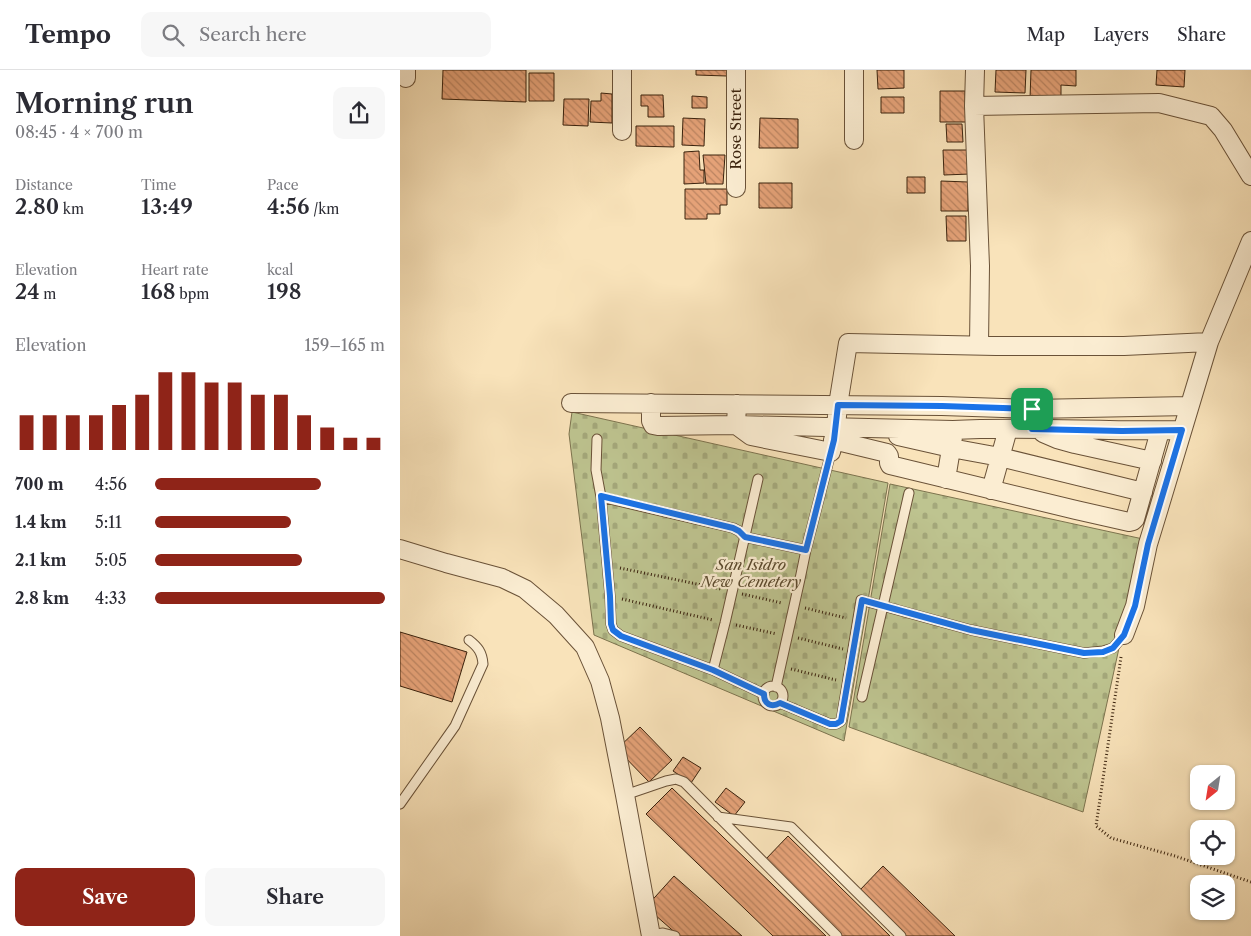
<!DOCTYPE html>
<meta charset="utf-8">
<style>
body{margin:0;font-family:"Libre Caslon Text",serif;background:#f7f7f7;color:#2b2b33;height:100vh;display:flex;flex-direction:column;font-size:19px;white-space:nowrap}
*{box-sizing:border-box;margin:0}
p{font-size:16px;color:#7c7c81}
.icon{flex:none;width:28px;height:28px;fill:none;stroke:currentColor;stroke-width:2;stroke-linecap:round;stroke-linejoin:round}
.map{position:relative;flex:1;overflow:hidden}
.panel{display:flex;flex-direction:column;background:#fff;width:400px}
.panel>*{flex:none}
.needle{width:32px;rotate:210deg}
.fabs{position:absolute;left:790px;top:695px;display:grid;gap:10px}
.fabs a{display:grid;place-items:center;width:45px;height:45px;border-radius:10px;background:#fff;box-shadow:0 1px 4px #0004;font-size:25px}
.pin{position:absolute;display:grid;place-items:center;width:42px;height:42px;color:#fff;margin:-21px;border-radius:10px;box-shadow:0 2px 8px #0006}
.round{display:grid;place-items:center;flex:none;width:52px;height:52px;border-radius:10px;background:#f7f7f7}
.overview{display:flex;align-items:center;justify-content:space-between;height:85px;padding:0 15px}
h1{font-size:28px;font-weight:600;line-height:38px}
.stats{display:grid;grid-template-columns:repeat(3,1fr);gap:8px;height:85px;padding:5px 15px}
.stats div{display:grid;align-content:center}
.stats b{font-size:21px;font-weight:600}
.stats small{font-size:14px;font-weight:400}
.stats p{font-size:14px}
.chart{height:140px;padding:10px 15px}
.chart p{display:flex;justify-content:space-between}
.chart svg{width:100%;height:90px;margin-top:5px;stroke:#8f2418;stroke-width:6}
.button{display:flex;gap:10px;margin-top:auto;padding:10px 15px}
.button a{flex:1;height:58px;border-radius:10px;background:#8f2418;color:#fff;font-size:20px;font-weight:600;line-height:58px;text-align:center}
.button a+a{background:#f7f7f7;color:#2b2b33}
ul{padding:0 15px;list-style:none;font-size:16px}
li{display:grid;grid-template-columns:80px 60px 1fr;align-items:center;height:38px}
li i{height:12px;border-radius:6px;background:#8f2418}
header{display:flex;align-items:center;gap:30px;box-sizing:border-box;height:70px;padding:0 25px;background:#fff;border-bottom:1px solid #e1e1e2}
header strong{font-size:24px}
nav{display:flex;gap:28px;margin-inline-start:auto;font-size:18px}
.search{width:350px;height:45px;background:#f7f7f7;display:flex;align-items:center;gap:12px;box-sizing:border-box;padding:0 18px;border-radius:10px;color:#7c7c81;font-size:19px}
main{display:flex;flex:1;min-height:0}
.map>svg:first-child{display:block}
</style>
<header>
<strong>Tempo</strong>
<div class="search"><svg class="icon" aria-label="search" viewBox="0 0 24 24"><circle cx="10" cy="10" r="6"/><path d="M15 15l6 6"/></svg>Search here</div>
<nav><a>Map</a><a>Layers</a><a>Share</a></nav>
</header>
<main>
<section class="panel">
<div class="overview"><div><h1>Morning run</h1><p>08:45 · 4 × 700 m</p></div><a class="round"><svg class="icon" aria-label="share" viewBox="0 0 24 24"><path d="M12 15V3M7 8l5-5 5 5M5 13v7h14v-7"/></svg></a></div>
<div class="stats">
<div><p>Distance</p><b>2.80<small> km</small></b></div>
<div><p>Time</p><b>13:49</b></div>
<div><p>Pace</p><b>4:56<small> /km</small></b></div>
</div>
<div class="stats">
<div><p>Elevation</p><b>24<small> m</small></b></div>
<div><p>Heart rate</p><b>168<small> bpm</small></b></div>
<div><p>kcal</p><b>198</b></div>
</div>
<div class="chart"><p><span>Elevation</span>159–165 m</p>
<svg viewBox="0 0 160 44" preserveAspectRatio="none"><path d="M5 44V27M15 44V27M25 44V27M35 44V27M45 44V22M55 44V17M65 44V6M75 44V6M85 44V11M95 44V11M105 44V17M115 44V17M125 44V27M135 44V33M145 44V38M155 44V38"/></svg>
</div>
<ul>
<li><b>700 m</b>4:56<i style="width:72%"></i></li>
<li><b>1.4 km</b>5:11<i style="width:59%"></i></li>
<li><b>2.1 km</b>5:05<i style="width:64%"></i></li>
<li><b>2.8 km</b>4:33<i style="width:100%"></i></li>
</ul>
<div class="button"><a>Save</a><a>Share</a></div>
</section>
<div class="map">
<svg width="851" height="866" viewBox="0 0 851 866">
<defs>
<pattern id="cemetery-stones" width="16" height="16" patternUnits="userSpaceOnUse" patternTransform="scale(1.25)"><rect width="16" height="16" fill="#bec490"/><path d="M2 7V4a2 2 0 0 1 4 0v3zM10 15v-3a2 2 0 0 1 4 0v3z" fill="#a4a87b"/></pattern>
<pattern id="building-back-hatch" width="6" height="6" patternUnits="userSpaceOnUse" patternTransform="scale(1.25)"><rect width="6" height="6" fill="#e5a278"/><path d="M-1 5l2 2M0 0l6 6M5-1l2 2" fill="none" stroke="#bb8461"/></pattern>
</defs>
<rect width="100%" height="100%" fill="#f9e3ba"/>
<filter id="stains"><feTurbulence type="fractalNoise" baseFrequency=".004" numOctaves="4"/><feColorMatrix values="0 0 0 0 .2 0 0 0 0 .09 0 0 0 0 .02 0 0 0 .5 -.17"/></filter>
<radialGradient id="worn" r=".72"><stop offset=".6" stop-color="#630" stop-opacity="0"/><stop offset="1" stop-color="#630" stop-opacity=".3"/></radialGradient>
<path fill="url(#cemetery-stones)" stroke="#7c734e" d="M172 342 488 413 444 671 194 565 169 364Z
M490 414 743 469 683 742 449 657Z"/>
<path fill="url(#building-back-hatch)" stroke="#3a220d" d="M43 0H126V32L42 29Z
M296 0H328L327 6 296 5Z
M477 0H504V18L478 19Z
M596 0H626L625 23 595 22Z
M631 0H676V16L661 15V30L630 29Z
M757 0H785L784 17 756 15Z
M129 3H154V31H129Z
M540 21H565L566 52H540Z
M201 23 212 24V53L190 52 191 31H201Z
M241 25H263L264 47H248V36H241Z
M292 26 307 27V38H292Z
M481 27H504V43H481Z
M164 29H189L188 56 163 55Z
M283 48 305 49 304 76 282 75Z
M360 48 398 49V78H359Z
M546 54H562L563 72H547Z
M236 56H274V77L236 76Z
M543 80H569L570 104 544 105Z
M299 81 300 100H304V113L284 114V82Z
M303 85H325L323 114H306Z
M507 107H525V123H507Z
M541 111 568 112V141H541Z
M359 113H392V138H359Z
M285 119H327V135H320V144H307V149H285Z
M546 146H566V171H547Z
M0 562 67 582 52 632 0 616Z
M240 657 272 690 249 712 217 679Z
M283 687 301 698 291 713 273 701Z
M272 718 426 866H373L246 744Z
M326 718 345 732 334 746 315 732Z
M388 766 490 866H441L364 791Z
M483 796 555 866H506L459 821Z
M274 806 342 866H279L246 837Z"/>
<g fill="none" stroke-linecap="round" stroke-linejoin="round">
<defs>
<path id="service" d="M197 369 196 400 201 427 210 526 211 554 213 560 221 566 313 600 364 624
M201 427 333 458 339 461 345 467 406 480
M313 600 325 553 358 409
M363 626a10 10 0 1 1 20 0a10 10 0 1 1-20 0Z
M376 617 400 509 406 480 431 382
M462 627 509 423
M380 633 430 654H436L441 651 461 530 571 560 684 583 703 581 713 578 724 565
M225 725 266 711 276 709 284 712 437 866
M0 734 55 656 83 594C82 582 78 577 69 570
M318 747 391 757 501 866
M250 865 263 863 275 866"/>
<path id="minor" d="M222 0V61
M336 0V118
M575 0 574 36 580 196 579 275
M6 8V0
M574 36 759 33 811 46 823 60 851 106
M454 70V0
M171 333 542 336 632 339 789 336
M251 333V351L253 355 258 356 336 355 553 360C629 356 706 362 782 360
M337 334 336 355 351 366 431 382 436 357 438 335 448 273 596 276H724L809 272
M643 363 657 369 675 374 752 391
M498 366 551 378 600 387 743 422
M433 370 487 383 489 386V393L490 395 676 440 729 452 733 451 735 449 760 361
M546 409 553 367
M591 420 608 359
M0 479 46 493 102 508 125 519 156 545 185 577 200 611 210 648 225 725 251 866
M724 565 735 536 748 474 759 438 809 272 851 171"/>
</defs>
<use href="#service" stroke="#6a5238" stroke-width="11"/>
<use href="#minor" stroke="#6a5238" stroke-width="20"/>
<path stroke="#3a220d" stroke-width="3" stroke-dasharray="1 2.5" stroke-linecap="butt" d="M220 498 321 519
M342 524 382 533
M222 529 313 550
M405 538 446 548
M336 555 377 564
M398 568 443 579
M721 587 696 756 711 768 775 786 851 812
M391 599 436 610"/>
<use href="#service" stroke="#fbedd2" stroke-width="9"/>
<use href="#minor" stroke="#fbedd2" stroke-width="18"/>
</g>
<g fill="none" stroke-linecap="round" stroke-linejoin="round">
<defs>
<path id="route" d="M438 335 542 336 632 339V359L722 361 782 360 748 474 735 536 724 565 713 578 703 582 684 583 571 560 462 530 441 651 436 654H430L380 633C371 638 364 634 364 624L313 600 221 566 213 560 211 554 210 526 201 426 333 458 339 461 345 467 406 480 434 370Z"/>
</defs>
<use href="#route" stroke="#fff" stroke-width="10"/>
<use href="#route" stroke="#1a73e8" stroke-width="6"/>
</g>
<g text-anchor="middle" stroke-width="4.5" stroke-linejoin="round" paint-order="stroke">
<g font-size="15" fill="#3a220d" stroke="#fbedd2">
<text transform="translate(336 59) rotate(-90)" y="5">Rose Street</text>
</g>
<g font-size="15" font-style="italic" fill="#5b4a2e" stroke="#fbedd2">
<text x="351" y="500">San Isidro<tspan x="351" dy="17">New Cemetery</tspan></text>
</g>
</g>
<rect width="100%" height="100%" filter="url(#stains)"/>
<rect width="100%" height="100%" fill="url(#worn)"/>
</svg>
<div class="fabs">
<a><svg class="needle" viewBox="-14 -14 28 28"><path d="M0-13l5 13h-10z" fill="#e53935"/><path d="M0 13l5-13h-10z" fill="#7c7c81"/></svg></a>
<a><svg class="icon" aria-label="locate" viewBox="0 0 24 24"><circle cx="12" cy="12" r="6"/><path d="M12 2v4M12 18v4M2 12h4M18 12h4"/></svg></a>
<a><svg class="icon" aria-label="layers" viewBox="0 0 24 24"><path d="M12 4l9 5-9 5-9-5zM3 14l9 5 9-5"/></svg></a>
</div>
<div class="pin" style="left:632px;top:339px;background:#1e9e55"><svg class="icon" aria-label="arrive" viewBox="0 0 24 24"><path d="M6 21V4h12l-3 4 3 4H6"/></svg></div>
</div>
</main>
